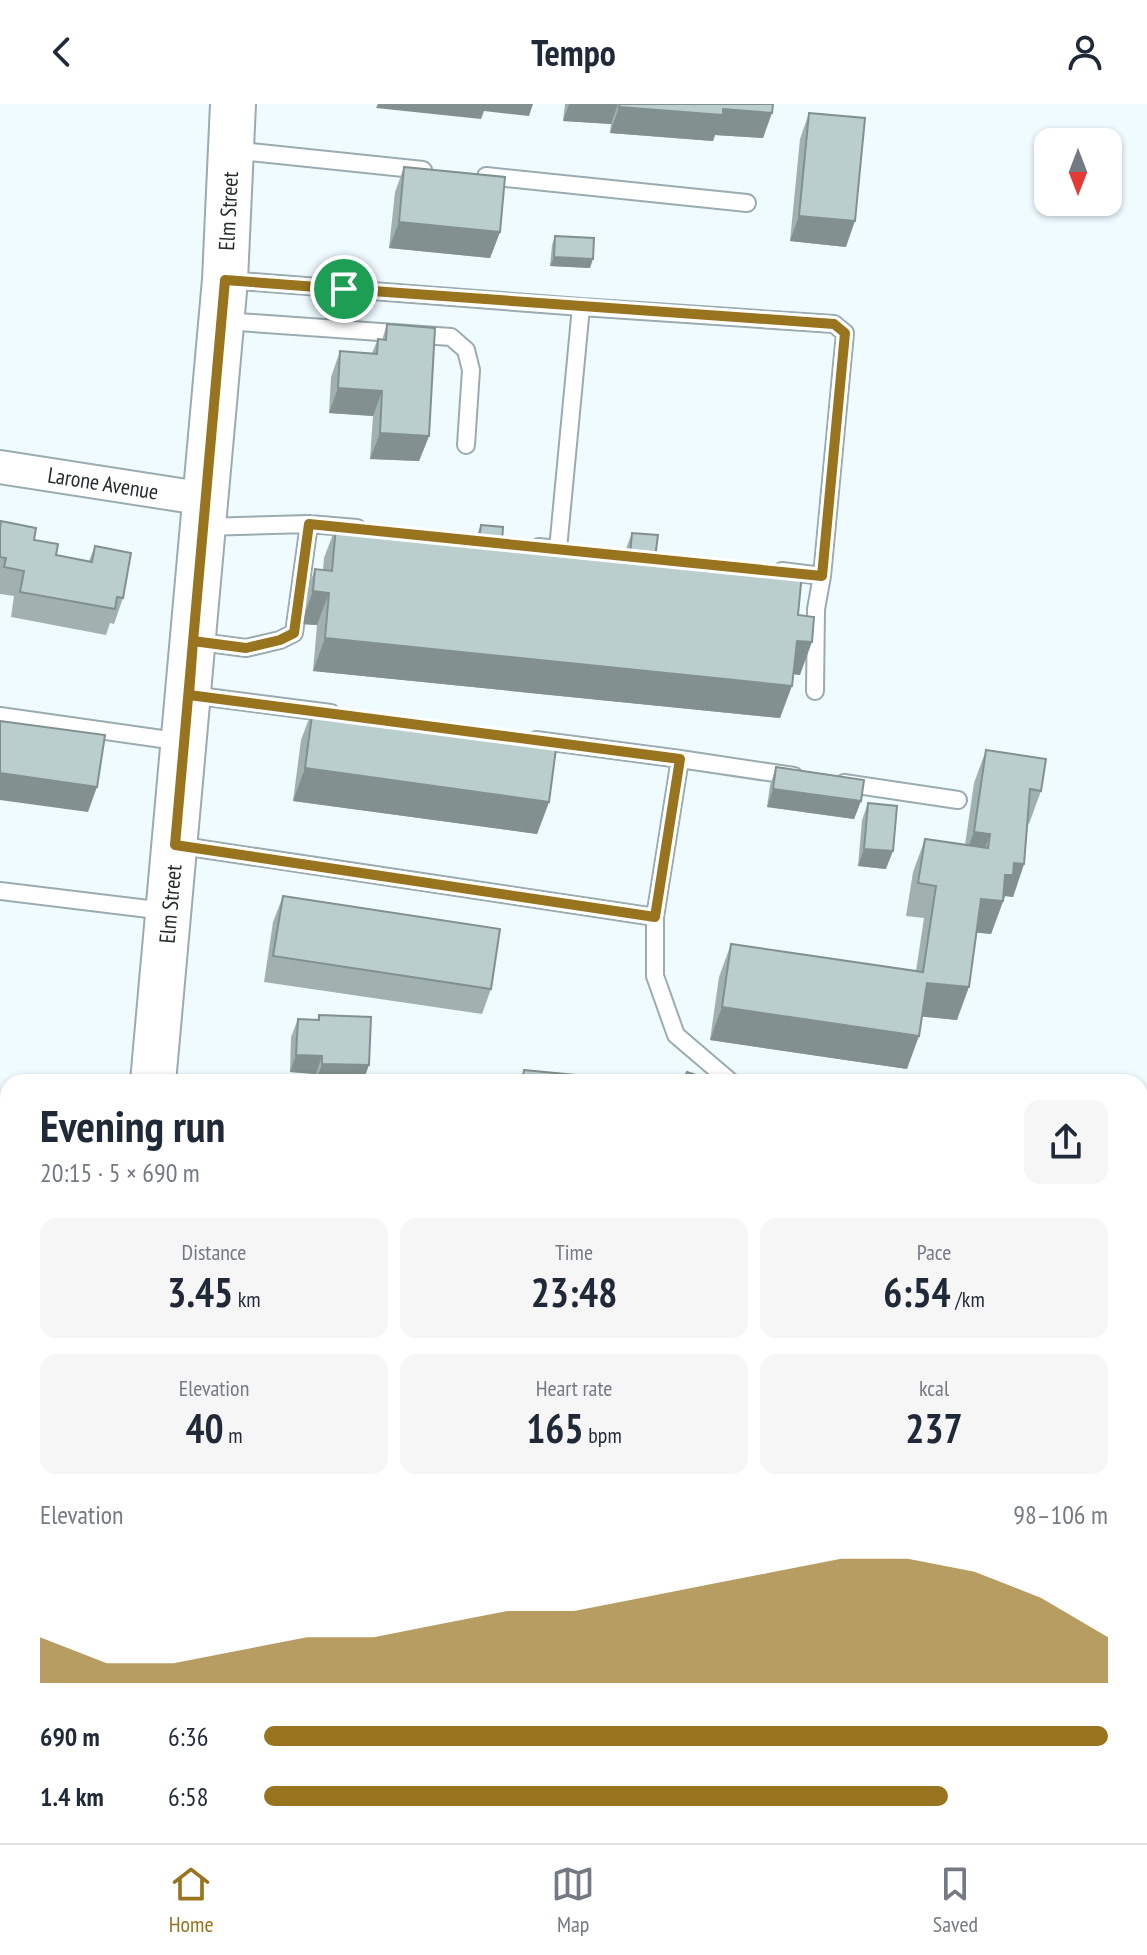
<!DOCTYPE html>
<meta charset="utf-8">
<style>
body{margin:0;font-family:"PT Sans Narrow",sans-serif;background:#f6f6f7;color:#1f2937;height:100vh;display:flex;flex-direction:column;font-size:30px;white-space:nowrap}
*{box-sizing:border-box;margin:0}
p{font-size:26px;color:#747a83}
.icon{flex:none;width:44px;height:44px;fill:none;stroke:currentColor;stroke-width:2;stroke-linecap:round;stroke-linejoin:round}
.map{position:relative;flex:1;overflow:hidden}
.sheet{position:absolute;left:0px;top:970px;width:1148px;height:770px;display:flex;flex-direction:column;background:#fff;border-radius:24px 24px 0 0;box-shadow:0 2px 6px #0004}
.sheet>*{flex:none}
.needle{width:52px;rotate:180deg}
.buttons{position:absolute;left:1034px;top:24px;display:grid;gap:16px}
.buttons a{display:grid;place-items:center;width:88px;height:88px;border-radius:16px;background:#fff;box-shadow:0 2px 6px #0004;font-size:40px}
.pin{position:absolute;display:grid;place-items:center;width:68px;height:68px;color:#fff;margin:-34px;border:4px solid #fff;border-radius:50%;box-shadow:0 2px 8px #0007}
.round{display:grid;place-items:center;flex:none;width:84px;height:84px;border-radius:16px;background:#f6f6f7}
.headline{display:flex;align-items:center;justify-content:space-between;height:136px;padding:0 40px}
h1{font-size:44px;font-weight:600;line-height:60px}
.figures{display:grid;grid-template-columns:repeat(3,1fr);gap:12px;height:136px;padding:8px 40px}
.figures div{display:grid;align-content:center;border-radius:16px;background:#f6f6f7;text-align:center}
.figures b{font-size:40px;font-weight:600}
.figures small{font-size:22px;font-weight:400}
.figures p{font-size:22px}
.chart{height:224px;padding:16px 40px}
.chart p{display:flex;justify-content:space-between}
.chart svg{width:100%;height:144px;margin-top:8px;fill:#99741f;opacity:.7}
ul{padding:0 40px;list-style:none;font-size:26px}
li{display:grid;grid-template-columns:128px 96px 1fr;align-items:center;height:60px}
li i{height:20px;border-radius:10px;background:#99741f}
header{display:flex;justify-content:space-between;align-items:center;height:104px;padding:0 40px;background:#fff;font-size:36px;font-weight:600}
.dock{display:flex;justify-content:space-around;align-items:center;height:112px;border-top:2px solid #e0e1e3;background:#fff;font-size:22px;color:#747a83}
.dock a{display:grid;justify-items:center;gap:4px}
.dock .selected{color:#99741f}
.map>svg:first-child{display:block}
</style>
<header><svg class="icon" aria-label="back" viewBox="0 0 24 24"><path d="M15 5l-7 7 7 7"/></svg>Tempo<svg class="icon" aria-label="person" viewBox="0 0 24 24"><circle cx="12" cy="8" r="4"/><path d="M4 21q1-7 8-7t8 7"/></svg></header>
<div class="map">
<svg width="1147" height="1739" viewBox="0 0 1147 1739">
<rect width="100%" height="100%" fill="#f0fbff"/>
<path fill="#bee8f9" d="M1140 1617 1147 1618V1739H853L857 1732H1140Z"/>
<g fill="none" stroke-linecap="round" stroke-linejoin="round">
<defs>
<path id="service" d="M231 46 423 66
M486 72 747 99
M227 176 581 203 558 445 539 443
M581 203 834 220 845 229 822 472
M224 217 451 233 466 246 471 266 466 341
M204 423 309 420 357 424
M782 467 822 472 816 505 815 587
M193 537 246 544 280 536 294 529 309 420
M191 591 331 609
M0 612 183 638
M680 655 794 672
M844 679 958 696
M176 741 655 813 680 655 536 636
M0 787 165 807
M655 813V872L676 931 731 978
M0 1380H8
M0 1579H8"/>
<path id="minor" d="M0 363 206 395"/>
<path id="secondary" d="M153 978 225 176 233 0
M131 1739V1732"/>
</defs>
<use href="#service" stroke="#9aabb1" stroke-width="20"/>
<use href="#minor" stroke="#9aabb1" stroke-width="36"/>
<use href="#secondary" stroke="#9aabb1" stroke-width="48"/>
<use href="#service" stroke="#fff" stroke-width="16"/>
<use href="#minor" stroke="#fff" stroke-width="32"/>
<use href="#secondary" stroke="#fff" stroke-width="44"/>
</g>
<path fill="#a0b1b0" d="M565 0H773L763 34 715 31 713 37 610 29 611 20 563 17Z
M809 9 846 143 790 137 800 35Z
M404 63 500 128 490 154 389 144 395 88Z
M555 132 590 164 550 162 552 141Z
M387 220 429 332 419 357 370 355 373 312 329 309 331 273 340 247 372 249 378 235 382 236Z
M1 417 34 436 56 451 89 457 95 442 123 494 114 520 110 519 106 531 11 513 14 492 0 490V421Z
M481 421 502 438 624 450 632 429 655 454 798 511 800 571 793 570 780 614 313 567 317 521 301 520 303 498 315 465 323 466 324 454 336 422 475 435Z
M313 604 549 698 537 730 293 697 301 636Z
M986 646 1041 687 1029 720 1028 719 1024 760 1013 793 1005 792 991 830 976 828 957 916 922 912 907 965 710 936 719 873 731 840 916 867 924 814 906 812 913 768 925 735 965 741 974 679Z
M776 663 861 697 854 715 767 703 770 681Z
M868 699 886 765 858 762 862 716Z
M283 792 491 885 482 910 264 878 273 818Z
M319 911 363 978 316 977V970L290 968 291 933 298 915 317 916Z"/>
<path fill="#829090" d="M378 0H533L529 12 484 7 481 15 376 4Z
M569 0H618L611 20 563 17Z
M619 3 723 5 772 9 763 34 715 31 713 37 610 29Z
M799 112 855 117 846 143 790 137Z
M399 118 500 128 490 154 389 144Z
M554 153 593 155 590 164 550 162Z
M338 284 382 287 373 312 329 309Z
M380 329 429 332 419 357 370 355Z
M313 487 329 489 317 521 301 520Z
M325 534 792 582 780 614 313 567Z
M797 537 812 538 800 571 785 569Z
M305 664 549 698 537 730 293 697Z
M0 669 97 683 88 708 0 696Z
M773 685 861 697 854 715 767 703Z
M974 728 990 730 978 763 962 760Z
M864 745 893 747 886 765 858 762Z
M1014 759 1024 760 1013 793 1005 792 991 830 969 828 981 795 1005 771Z
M927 879 969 883 957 916 915 912Z
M722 903 919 932 907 965 710 936Z
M296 951 322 952 316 970 290 968Z
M322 960 369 961 363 978 316 977Z
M0 1513 8 1514V1539H0Z
M341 1732H460L457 1739H402Z"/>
<path fill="#bacecd" stroke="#829090" stroke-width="2" d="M620 0H773L772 9 723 5V11L619 3Z
M809 9 865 14 855 117 799 112Z
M404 63 505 73 500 128 399 118Z
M555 132 594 134 593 155 554 153Z
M387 220 435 224 429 332 380 329 382 287 338 284 340 247 377 250 378 235 386 236Z
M1 417 36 424 34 436 58 440 56 451 92 458 95 442 131 449 123 494 117 493 115 505 20 488 24 467 4 463 6 454 0 453V424Z
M481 421 503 423 502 438 630 451 632 429 658 431 655 454 802 469 798 511 814 513 812 538 797 537 792 582 325 534 329 489 313 487 315 465 332 467 336 422 479 436Z
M313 604 557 637 549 698 305 664Z
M0 617 105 631 97 683 0 669Z
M986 646 1046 655 1041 687 1030 685 1024 760 1014 759 1013 771H1005L1003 797 981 795 969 883 927 879 919 932 722 903 731 840 923 868 936 782 918 779 925 735 988 744 990 730 974 728Z
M776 663 864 676 861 697 773 685Z
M868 699 897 702 893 747 864 745Z
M283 792 500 825 491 885 273 852Z
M319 911 371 913 369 961 322 960V952L296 951 298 915 319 916Z
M524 966 575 971 574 978H522Z
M687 968 717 978H683Z
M0 1390H8V1514L0 1513Z
M0 1615H8V1732H44V1739H0Z"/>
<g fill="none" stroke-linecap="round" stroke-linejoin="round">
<defs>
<path id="route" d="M344 185 225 176 175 741 655 813 680 655 189 591 193 537 246 544 280 536 294 529 309 420 822 472 845 229 834 220 344 185"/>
</defs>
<use href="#route" stroke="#fff" stroke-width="16"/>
<use href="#route" stroke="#99741f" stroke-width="10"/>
</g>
<g text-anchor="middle" stroke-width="6" stroke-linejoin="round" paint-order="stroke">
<g font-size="22" fill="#252b2e" stroke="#fff">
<text transform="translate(228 107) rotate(-87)" y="8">Elm Street</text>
<text transform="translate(103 379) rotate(9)" y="8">Larone Avenue</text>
<text transform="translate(170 800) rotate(-85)" y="8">Elm Street</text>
</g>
</g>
</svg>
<div class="buttons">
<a><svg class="needle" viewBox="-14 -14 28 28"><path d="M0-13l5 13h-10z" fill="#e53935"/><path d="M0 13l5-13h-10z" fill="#747a83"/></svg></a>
</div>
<div class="pin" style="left:344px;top:185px;background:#1e9e55"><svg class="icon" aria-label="arrive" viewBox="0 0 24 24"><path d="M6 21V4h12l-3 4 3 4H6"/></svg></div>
<section class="sheet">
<div class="headline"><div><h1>Evening run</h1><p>20:15 · 5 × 690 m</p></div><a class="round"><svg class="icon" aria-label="share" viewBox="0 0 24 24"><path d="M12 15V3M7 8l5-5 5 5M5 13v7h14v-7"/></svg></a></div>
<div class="figures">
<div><p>Distance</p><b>3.45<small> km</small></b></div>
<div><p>Time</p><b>23:48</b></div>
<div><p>Pace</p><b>6:54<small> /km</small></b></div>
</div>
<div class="figures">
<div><p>Elevation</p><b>40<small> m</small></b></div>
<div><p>Heart rate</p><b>165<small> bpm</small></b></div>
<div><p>kcal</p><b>237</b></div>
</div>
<div class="chart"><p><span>Elevation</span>98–106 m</p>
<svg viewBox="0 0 160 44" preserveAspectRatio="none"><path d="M0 44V30L10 38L20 38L30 34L40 30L50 30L60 26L70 22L80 22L90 18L100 14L110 10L120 6L130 6L140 10L150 18L160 30V44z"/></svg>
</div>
<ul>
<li><b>690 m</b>6:36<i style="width:100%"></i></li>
<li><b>1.4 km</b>6:58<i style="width:81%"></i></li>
</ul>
</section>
</div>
<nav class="dock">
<a class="selected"><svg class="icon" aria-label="home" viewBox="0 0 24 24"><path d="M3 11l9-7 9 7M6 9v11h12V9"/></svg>Home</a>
<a><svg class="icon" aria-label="map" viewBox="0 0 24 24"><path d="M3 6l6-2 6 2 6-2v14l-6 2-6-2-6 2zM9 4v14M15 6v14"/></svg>Map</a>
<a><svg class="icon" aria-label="saved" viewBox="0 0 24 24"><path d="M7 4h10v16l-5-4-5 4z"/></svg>Saved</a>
</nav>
